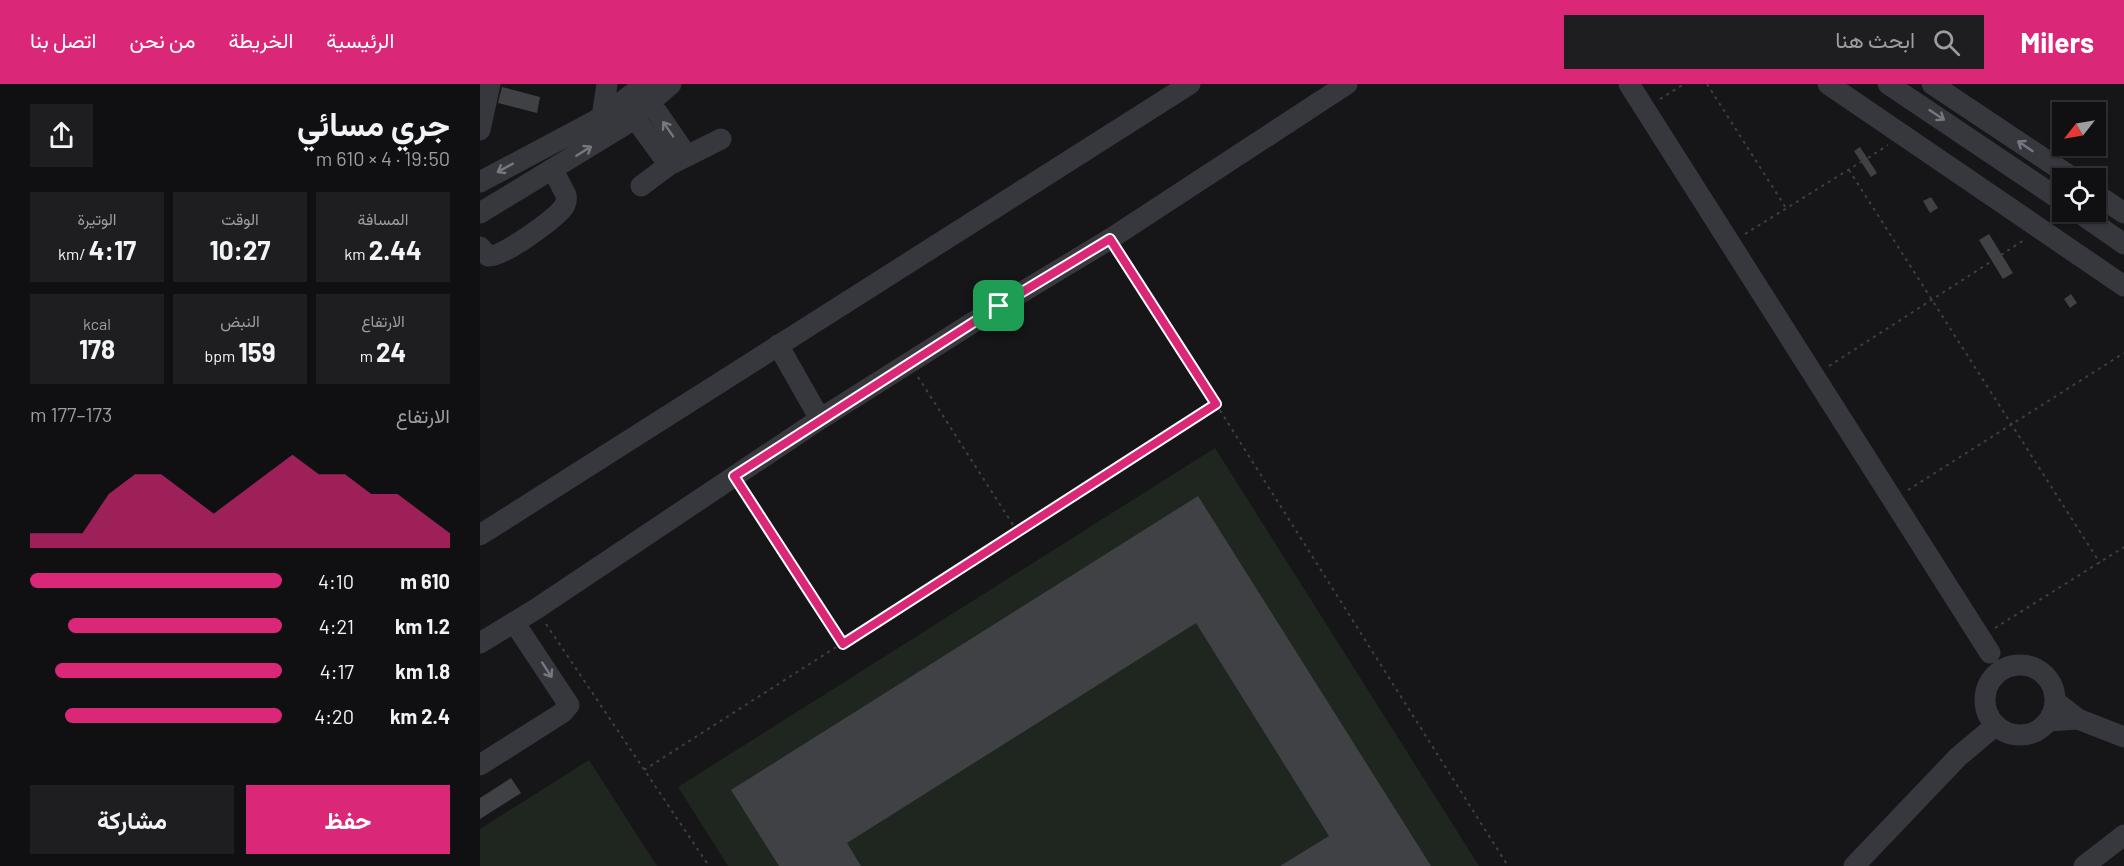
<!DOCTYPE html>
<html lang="ar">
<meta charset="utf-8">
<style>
body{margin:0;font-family:Barlow,Vazirmatn,sans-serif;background:#1e1e20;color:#f1f3f6;direction:rtl;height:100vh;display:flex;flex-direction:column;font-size:22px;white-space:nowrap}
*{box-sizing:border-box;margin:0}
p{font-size:20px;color:#9c9d9f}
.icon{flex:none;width:33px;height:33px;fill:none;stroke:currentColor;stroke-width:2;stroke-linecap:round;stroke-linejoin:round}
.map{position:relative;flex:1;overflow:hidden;direction:ltr}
.drawer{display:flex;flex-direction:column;background:#101012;width:480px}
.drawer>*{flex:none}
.needle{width:39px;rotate:239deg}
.fabs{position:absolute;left:1572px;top:18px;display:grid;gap:12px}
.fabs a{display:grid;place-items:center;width:54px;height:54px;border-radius:0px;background:#101012;box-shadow:0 2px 4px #0004,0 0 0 2px #303032;font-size:30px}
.pin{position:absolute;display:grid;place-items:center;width:51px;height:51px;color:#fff;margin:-26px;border-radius:12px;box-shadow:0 3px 9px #0006}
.round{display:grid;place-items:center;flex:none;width:63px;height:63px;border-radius:0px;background:#1e1e20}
.head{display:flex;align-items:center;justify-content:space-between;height:102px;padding:0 30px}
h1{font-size:33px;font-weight:700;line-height:45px}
.figures{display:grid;grid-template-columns:repeat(3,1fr);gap:9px;height:102px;padding:6px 30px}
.figures div{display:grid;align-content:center;border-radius:0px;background:#1e1e20;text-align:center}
.figures b{font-size:26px;font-weight:700}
.figures small{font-size:16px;font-weight:400}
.figures p{font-size:16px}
.chart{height:168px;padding:12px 30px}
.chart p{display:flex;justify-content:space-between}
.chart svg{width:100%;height:108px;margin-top:6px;fill:#db2777;opacity:.7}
.primary-button{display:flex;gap:12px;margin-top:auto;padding:12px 30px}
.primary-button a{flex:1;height:69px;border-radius:0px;background:#db2777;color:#fff;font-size:24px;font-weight:700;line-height:69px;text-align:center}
.primary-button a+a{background:#1e1e20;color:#f1f3f6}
ul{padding:0 30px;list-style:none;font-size:20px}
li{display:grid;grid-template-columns:96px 72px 1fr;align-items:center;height:45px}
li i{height:15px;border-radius:8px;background:#db2777}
header{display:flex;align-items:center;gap:36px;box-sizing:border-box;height:84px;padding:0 30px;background:#db2777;color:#fff}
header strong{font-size:28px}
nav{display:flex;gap:33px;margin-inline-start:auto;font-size:21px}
.search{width:420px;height:54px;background:#1e1e20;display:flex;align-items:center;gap:15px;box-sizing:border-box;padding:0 21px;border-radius:0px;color:#9c9d9f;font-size:22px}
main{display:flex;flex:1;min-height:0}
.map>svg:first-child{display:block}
</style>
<header>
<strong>Milers</strong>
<div class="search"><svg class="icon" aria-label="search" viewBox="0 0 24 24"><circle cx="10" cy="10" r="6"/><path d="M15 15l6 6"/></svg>ابحث هنا</div>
<nav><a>الرئيسية</a><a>الخريطة</a><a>من نحن</a><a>اتصل بنا</a></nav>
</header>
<main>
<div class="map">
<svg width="1644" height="782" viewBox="0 0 1644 782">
<rect width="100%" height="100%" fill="#161618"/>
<path fill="#1e261f" d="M735 364 999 782H248L198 703Z
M109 676 177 782H0V745Z"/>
<path fill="#404145" d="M22 3 60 13 57 29 18 19Z
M1380 63 1397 89 1391 93 1374 67Z
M1451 113 1458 124 1450 129 1443 117Z
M1509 150 1533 189 1523 195 1499 156Z
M1591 210 1597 219 1590 224 1584 215Z
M718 412 951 782H800L849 752 716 539 367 759 381 782H299L251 706Z
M31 694 41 709 0 735V714Z"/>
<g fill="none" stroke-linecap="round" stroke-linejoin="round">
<path stroke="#3d3f44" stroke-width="2" stroke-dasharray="3 4.5" stroke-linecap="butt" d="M1227 0 1306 124
M1180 15 1204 0
M1388 74 1408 61
M1369 86 1620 479
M1265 150 1381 78
M1521 171 1544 156
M1349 282 1512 177
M438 293 537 447
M736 320 1028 782
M263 406 363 560
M1428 406 1644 269
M66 540 229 782
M1515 544 1644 463
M164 686 736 320 639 170"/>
<path stroke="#37383d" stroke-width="21" d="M1149 0 1510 569
M1348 0 1644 202
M1408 0 1582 117
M1452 0 1593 94
M170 18 207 72
M122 33 127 0
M154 33 189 81
M0 46 10 0
M0 98 122 33 165 0
M161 102 189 81 241 55
M1616 110 1644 129
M1598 128 1644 160
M0 129 143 42 191 0
M0 163 8 172C22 174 73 136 83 124 86 120 87 116 86 111L73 86
M298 261 340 335
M0 451 710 0
M0 559 56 525 340 335 519 222 630 155 867 0
M1505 616a35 35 0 1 1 70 0a35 35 0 1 1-70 0Z
M1598 635 1644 653
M1568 637 1598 635 1575 617
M0 681 82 629 89 621 34 538
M1374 782 1478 673 1516 641
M1604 782 1644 751"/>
</g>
<defs><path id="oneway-shaft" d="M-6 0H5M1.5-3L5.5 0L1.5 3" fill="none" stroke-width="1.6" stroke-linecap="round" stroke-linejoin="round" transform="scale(1.5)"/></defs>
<g stroke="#757881">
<use href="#oneway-shaft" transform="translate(1457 31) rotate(34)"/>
<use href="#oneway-shaft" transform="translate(188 45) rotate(-125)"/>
<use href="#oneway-shaft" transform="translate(1545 62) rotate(-146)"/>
<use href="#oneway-shaft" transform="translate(104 67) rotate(-32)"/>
<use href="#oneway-shaft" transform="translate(25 84) rotate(151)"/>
<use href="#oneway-shaft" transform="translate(67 586) rotate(57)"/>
</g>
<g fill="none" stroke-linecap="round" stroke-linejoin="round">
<defs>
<path id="route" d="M630 155 736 320 363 560 254 392 519 222Z"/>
</defs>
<use href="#route" stroke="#fff" stroke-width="12"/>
<use href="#route" stroke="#db2777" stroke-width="8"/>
</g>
</svg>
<div class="fabs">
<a><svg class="needle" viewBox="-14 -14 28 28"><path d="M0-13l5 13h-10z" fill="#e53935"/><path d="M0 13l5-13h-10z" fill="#9c9d9f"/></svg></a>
<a><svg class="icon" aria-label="locate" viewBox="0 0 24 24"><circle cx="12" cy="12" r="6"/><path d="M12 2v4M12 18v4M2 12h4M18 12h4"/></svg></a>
</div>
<div class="pin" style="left:519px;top:222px;background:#1e9e55"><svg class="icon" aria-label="arrive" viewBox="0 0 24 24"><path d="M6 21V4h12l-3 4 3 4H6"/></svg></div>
</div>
<section class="drawer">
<div class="head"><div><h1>جري مسائي</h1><p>19:50 · 4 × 610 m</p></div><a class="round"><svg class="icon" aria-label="share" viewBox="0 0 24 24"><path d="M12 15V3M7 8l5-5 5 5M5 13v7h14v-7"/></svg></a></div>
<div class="figures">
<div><p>المسافة</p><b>2.44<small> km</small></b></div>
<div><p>الوقت</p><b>10:27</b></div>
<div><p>الوتيرة</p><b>4:17<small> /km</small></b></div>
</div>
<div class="figures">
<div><p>الارتفاع</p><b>24<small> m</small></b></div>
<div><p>النبض</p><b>159<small> bpm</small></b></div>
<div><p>kcal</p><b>178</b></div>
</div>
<div class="chart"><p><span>الارتفاع</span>173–177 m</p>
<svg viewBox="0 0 160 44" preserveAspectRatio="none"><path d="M0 44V38L10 38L20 38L30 22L40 14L50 14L60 22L70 30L80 22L90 14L100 6L110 14L120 14L130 22L140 22L150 30L160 38V44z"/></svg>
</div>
<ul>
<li><b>610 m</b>4:10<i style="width:100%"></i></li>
<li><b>1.2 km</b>4:21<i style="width:85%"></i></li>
<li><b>1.8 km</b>4:17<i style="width:90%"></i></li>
<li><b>2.4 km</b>4:20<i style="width:86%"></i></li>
</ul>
<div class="primary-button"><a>حفظ</a><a>مشاركة</a></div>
</section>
</main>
